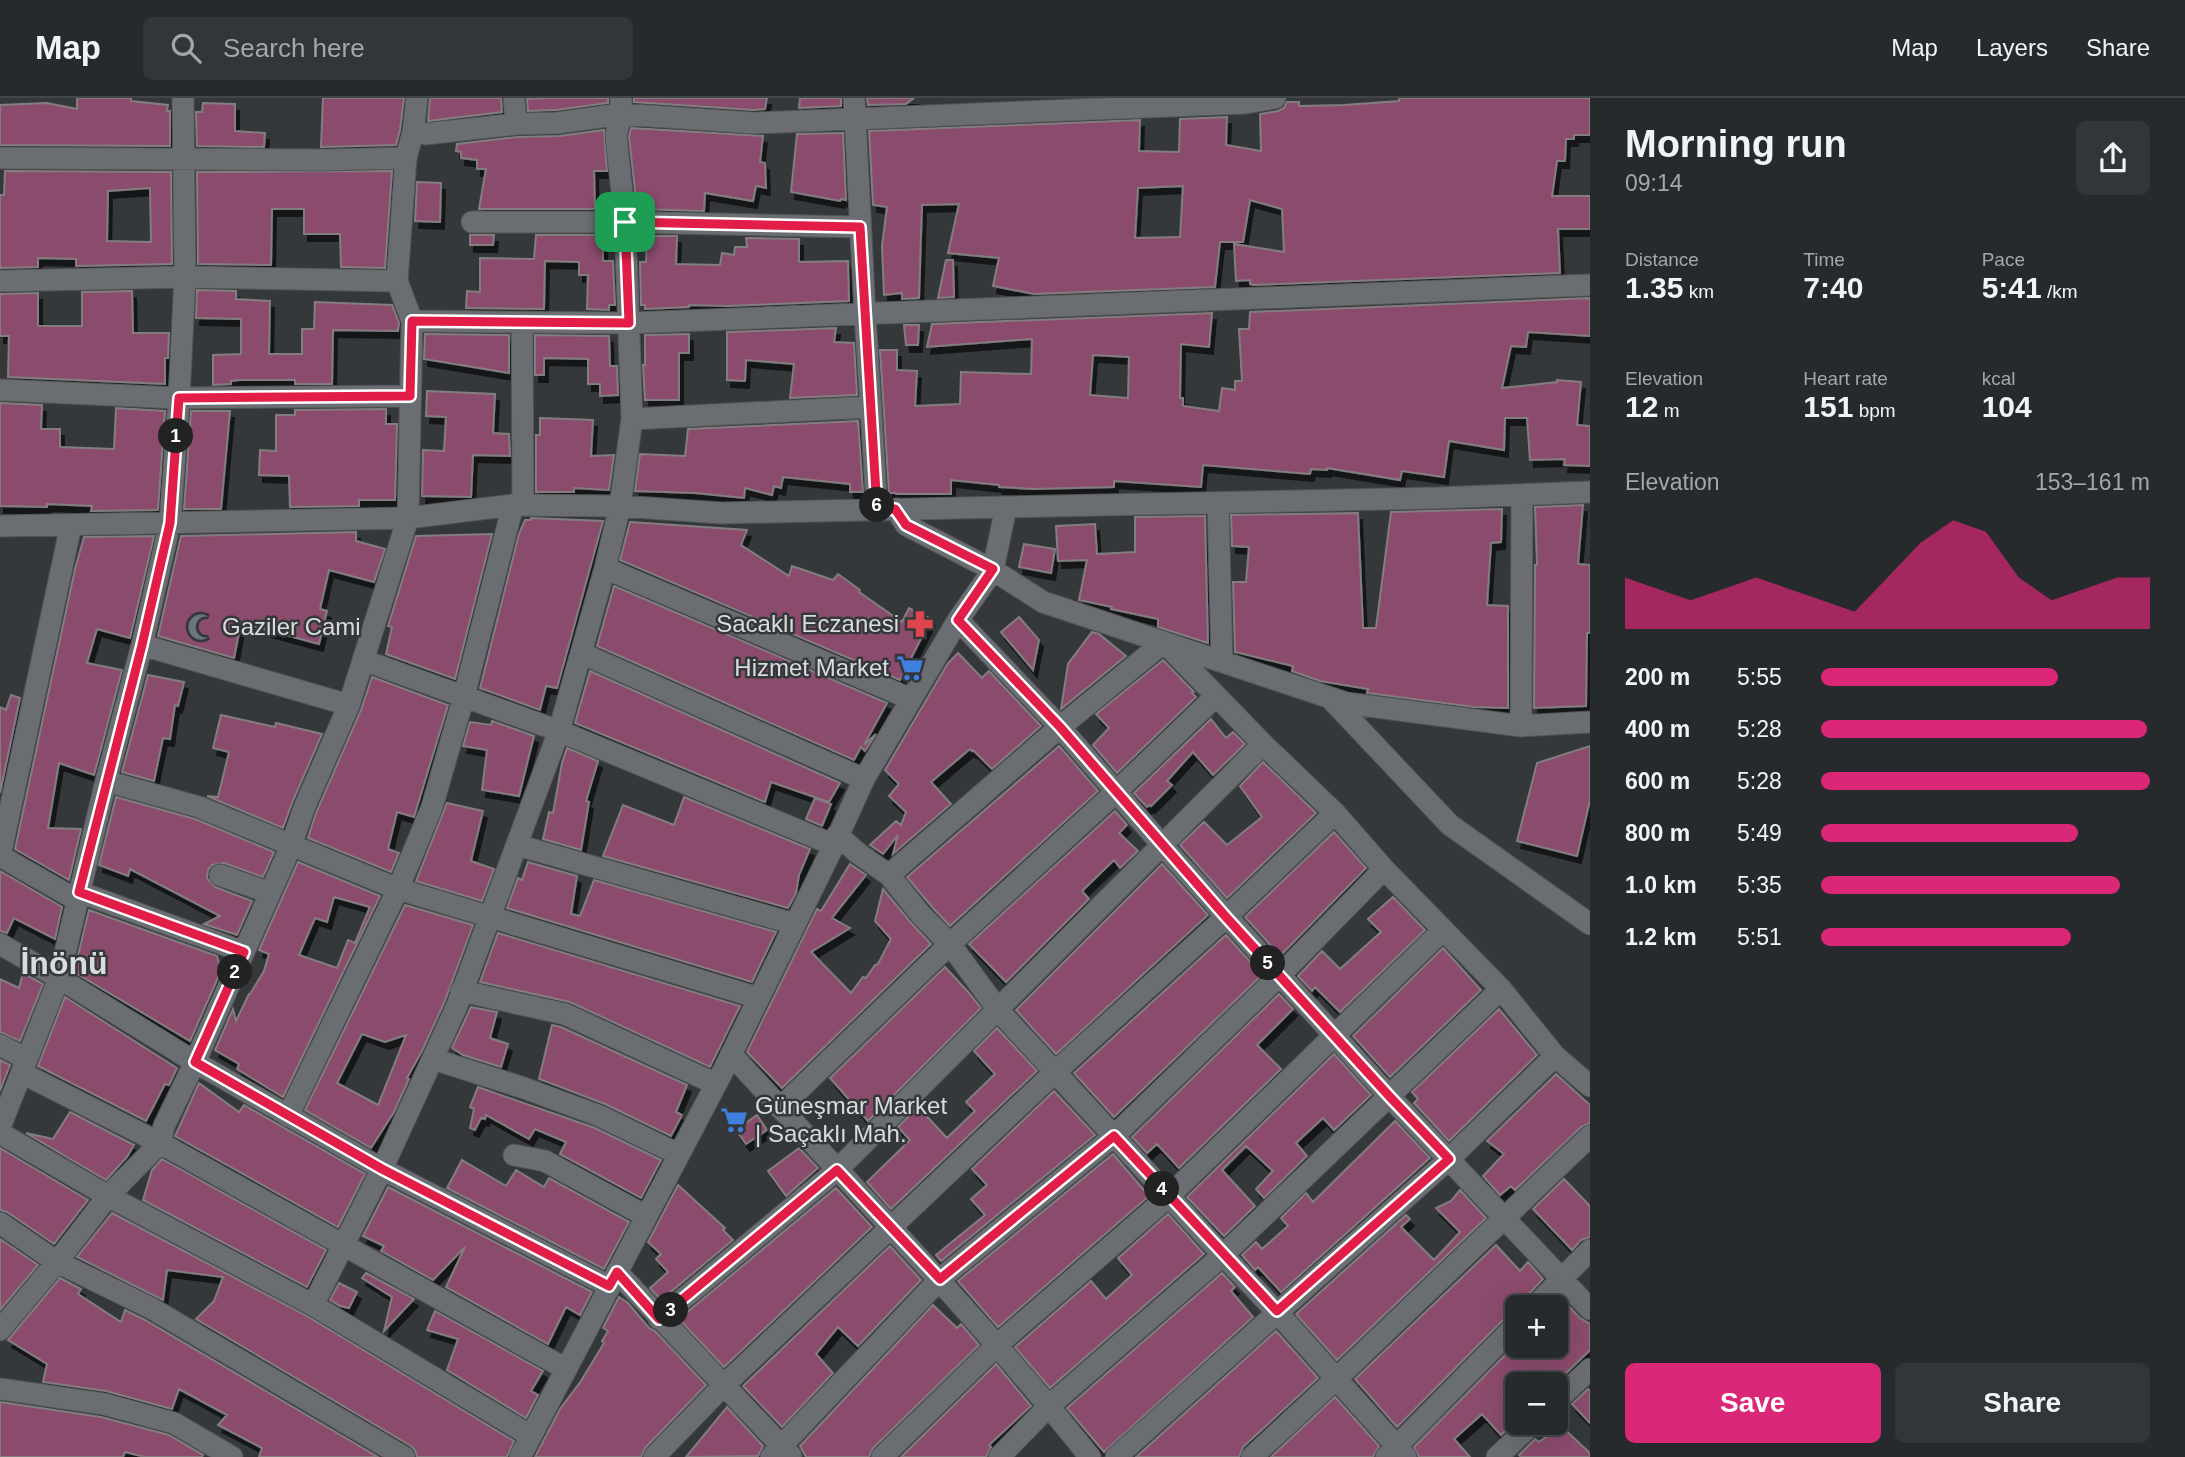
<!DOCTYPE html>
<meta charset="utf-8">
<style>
body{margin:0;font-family:Arial,sans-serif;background:#333638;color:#f1f3f6;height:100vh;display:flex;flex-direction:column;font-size:26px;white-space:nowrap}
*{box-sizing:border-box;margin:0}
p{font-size:23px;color:#a4a7a9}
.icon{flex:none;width:38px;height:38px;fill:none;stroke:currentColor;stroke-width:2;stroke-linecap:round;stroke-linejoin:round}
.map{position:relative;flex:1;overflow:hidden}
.drawer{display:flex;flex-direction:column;background:#272a2c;width:595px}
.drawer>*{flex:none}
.controls{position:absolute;left:1505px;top:1197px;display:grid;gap:14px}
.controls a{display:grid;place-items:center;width:63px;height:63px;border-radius:10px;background:#272a2c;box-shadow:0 7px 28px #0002,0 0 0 2px #434648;font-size:35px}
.pin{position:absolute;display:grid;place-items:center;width:60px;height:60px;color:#fff;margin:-30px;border-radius:14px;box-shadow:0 4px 10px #0006}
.km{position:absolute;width:35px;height:35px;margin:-18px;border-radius:50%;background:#222;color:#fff;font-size:19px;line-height:35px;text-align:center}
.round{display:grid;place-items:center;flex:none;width:74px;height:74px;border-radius:10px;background:#333638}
.overview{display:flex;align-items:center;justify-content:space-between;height:119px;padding:0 35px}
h1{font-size:38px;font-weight:700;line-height:52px}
.metrics{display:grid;grid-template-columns:repeat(3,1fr);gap:10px;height:119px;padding:7px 35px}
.metrics div{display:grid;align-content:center}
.metrics b{font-size:30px;font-weight:700}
.metrics small{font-size:19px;font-weight:400}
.metrics p{font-size:19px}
.chart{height:196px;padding:14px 35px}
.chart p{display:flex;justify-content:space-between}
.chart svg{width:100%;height:126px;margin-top:7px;fill:#db2777;opacity:.7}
.action{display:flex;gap:14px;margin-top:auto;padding:14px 35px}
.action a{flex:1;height:80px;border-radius:10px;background:#db2777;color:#fff;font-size:28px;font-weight:700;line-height:80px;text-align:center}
.action a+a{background:#333638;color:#f1f3f6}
ul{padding:0 35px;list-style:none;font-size:23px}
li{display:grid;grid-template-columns:112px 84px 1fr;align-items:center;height:52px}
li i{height:18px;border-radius:9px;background:#db2777}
header{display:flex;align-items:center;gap:42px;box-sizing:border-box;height:98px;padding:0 35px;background:#272a2c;border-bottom:2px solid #434648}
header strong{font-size:33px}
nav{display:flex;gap:38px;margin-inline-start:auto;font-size:24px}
.search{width:490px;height:63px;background:#333638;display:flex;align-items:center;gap:18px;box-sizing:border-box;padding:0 24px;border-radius:10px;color:#a4a7a9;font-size:26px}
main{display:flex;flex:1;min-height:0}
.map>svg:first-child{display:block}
</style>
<header>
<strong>Map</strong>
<div class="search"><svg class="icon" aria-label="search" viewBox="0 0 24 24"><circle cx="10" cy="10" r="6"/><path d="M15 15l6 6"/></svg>Search here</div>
<nav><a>Map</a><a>Layers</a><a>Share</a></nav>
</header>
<main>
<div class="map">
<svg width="1590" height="1359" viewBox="0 0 1590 1359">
<defs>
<filter id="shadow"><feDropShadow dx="4" dy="7" stdDeviation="0" flood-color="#0009"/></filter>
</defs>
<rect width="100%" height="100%" fill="#34383b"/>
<path fill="#8b4c6d" stroke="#837d80" stroke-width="2" fill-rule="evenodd" filter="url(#shadow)" d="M77 0H131V3L168 7 167 13H170V48L0 47V7L47 5 77 11Z
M323 0H404L400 32 396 47 321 49Z
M430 0H501L502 14 428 23Z
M547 0H608V5L556 12 528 13 527 1Z
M634 0H767L765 11 754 12 634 4Z
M800 0H841V8L799 10Z
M867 0H914L906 6 868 7Z
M1399 0H1590V37H1574V41H1566L1565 63H1557L1552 98H1590V131H1558L1560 175 1253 187 1250 186V182L1236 183 1234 146 1284 154 1282 111 1250 102 1243 144H1220L1215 189 1034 196 993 188 999 160 948 155 959 106 922 107 919 200 902 201V195L884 197 882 148 887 109 873 107 869 33 1140 22 1139 53 1179 54 1180 21 1227 19 1226 47 1261 53 1260 16 1278 13 1284 10 1287 4H1299V8L1344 7 1399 3ZM1183 88 1180 139 1135 140 1138 90Z
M203 5 235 6V33L265 35 264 49 197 48 196 14H202Z
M631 30 763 38 760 64 765 65 766 90 756 88 753 103 705 95 704 113 637 111 629 38Z
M604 32 607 73H594L595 111H479L486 71H477V62L461 60V54L456 53 457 46 517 39 559 38Z
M843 35 846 102 841 101 840 103 791 94 797 36Z
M5 73 171 74 172 166 76 168V161L38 160V169L0 170V97H4ZM150 90 151 144 107 143 108 93Z
M392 73 385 170 341 169 340 136H304V111H272L271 167 198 166 197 74Z
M417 84 441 85 440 124 415 123Z
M470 137H494L493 147H470Z
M536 137H596V143L603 144V163H613L615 207H609V212L587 211 588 177H579V164L545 163 544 211 466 210 467 193 480 194V160L534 161Z
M647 138H677L676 166 720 167 722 155 734 157 735 149H747L746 140 799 141V164L848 163 849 203 727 208 689 207V209L645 211V207H641L640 164H646Z
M946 162H953L954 199 938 200Z
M197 192 236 193V201L270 203 269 256H302V231H314L315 204 392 207 399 225 398 233 333 232 332 286H295V282H239L231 283V286L213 287V257L241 256V221L196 220Z
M132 193 133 235H169L168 260H165V286L8 279 9 238H0V196L38 195V228H82V194Z
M1590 200V238L1528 234 1526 249 1511 248 1502 290 1557 284V282L1581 284 1577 327 1590 328V368L1564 367 1565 361 1530 362 1527 320H1505L1504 352 1449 343 1444 379 1402 373 1400 382 1327 370V372L1311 371 1310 376 1203 367 1201 389 1114 383V389L1033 391 999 389V387L951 382V396H896V395H889L880 252H897V272L917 273 915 308 960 306 961 274 1031 276 1032 241 927 249 932 226 1212 215 1209 249 1181 246 1180 300H1183V308L1219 313 1222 290 1235 292V283H1242L1239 231H1249L1250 214ZM1093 257 1129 259 1128 300 1090 297Z
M904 227H919L918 247H906Z
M836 230 834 244 854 245 857 297 790 300 794 266 746 262 745 283 727 282V234Z
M425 236 509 237V275L424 261Z
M689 236V255H679V302H645L643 267H645V237Z
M535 237 609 238 610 268H617L618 297 600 298V286H588V261L544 260V277H535Z
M427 293 495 296 493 335 509 336 510 358 473 357 471 399 422 398 423 352 444 353 446 319 426 318Z
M0 305 42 307 41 331H60V349L114 351 116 310 165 313 158 412 91 413 92 408 47 406V409L0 408Z
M386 311V326H397L395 402H359V408L290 409 289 378 259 377 260 352 276 353V317H295V312Z
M191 313H230L221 411H184Z
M540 320 593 322 591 358 614 357 609 392 574 390V394H536V337H540Z
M858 323 863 394H850V386L783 379 781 390 774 388 772 397 745 390 744 400 695 395 635 393 640 356 685 358 688 331Z
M1583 407 1578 466 1590 467V535H1587L1586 608 1534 610 1535 467H1537L1535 409Z
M1502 411 1501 444 1491 445 1487 507 1508 508V610L1474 609 1367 595 1368 591 1320 583 1292 573 1293 568 1235 554 1233 484H1246L1249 449 1232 448 1231 417 1358 415 1363 530H1376L1391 414Z
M1205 418 1208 545 1158 529V521L1111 511 1112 509 1079 502 1087 462 1058 463 1056 428 1095 426 1097 456 1135 454V419Z
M531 420 603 423 557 590 546 588 540 612 480 590 519 436 525 422H531Z
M630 424 747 432 741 447 789 478 792 468 833 482 838 476 860 492 859 494 902 524 909 510 931 521 900 582 620 462Z
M356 434V443L385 451 374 484 329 472 320 511 327 513 319 546 241 525 234 560 158 538 181 438Z
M492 436 455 581 386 556 392 529 388 528 416 438Z
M154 438 130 540 97 531 87 565 122 572 94 677 59 665 48 730 81 731 69 782 15 751 75 471 84 439Z
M1024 446 1055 451 1051 475 1019 469Z
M614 488 887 605 864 647 876 636 865 653 861 649 854 662 597 548Z
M1019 519 1039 542 1033 572 1001 534Z
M1092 534 1099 536 1126 558 1061 611 1068 566Z
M958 555 982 580 989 573 1041 628 992 671 973 652 972 653 970 651 931 684 951 706 893 756 898 737 883 756 870 747 896 723 901 727 906 714 889 698 899 686 885 672 948 565Z
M1163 562 1194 594 1192 595 1196 599 1117 675 1093 647 1109 630 1096 616Z
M590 573 840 685 829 704 771 684 765 704 575 625Z
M148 577 184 584 178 608 175 607 170 641 163 640 154 683 122 674Z
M372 579 448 607 414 719 397 714 388 751 399 755 391 774 308 740 316 715 361 612Z
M11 597 20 600 0 695V609L6 612Z
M221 617 275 629 276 625 322 636 292 705 283 730 207 698 218 699 229 654 213 650Z
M1211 621 1226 640 1233 634 1245 646 1213 677 1193 654 1167 683 1172 687 1151 708 1150 707 1147 709 1134 695Z
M492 623 534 638 519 698 482 692 487 652 463 648 470 624 491 627Z
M1059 648 1098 693 950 828 932 809 907 779Z
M1590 648V702L1577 758 1517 743 1537 665Z
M567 650 598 663 586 703 589 704 581 752 543 741 549 714 553 715 562 665Z
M1263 664 1316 715 1227 800 1180 747 1204 724 1227 747 1262 719 1240 688Z
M116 699 195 721 274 754 263 779 224 765 212 767 208 772 207 780 215 789 252 803 237 837 204 826 220 818 130 771 128 778 99 767Z
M684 699 810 751 799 777 796 795 788 810 603 758 623 707 674 727Z
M815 700 831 706 822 728 806 721Z
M447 705 483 713 471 763 494 771 482 803 416 783Z
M1115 713 1127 727 1119 735 1138 753 1120 770 1114 762 1082 793 1089 801 1006 884 969 846Z
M1334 734 1366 770 1280 858 1245 819Z
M298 764 380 798 283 999 237 971 239 966 215 952 233 911 236 923 249 896H250L264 873 269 856 259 852ZM334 799 370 809 355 845 348 842 337 870 299 857 315 820 327 824Z
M528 764 577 778 571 816 580 818 594 782 776 834 752 884 507 810 518 780 522 782Z
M850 766 866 777 832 820 850 830 811 854 851 895 863 879 866 880 875 867 878 866 891 841 875 823 883 791 912 826 931 846 782 990 747 954 817 811 821 813Z
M1162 766 1208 817 1056 956 1016 912Z
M0 773 62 809 55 841 14 820 7 835 0 833Z
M1393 799 1425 832 1340 914 1315 889 1312 893 1298 878 1322 853 1340 871 1381 834 1368 821Z
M405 807 473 827 444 905 422 953 407 980 409 981 394 1014 371 1050 305 1012ZM362 936 385 944 406 937 378 1007 337 985Z
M89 812 217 858 221 873 190 943 74 874Z
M498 835 740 908 710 969 570 904 480 884Z
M1226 837 1262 877 1114 1019 1074 975Z
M1443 850 1481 892 1390 979 1353 938Z
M945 869 969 895 981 910 868 1023 830 980Z
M23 875 43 886 20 943 0 934V881L19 890Z
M1279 896 1293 911 1257 947 1281 971 1179 1070 1157 1046 1147 1055 1132 1039Z
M65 899 177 970 169 987 165 986 146 1023 38 968Z
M471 909 497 914 490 940 508 946 501 969 463 957 452 950Z
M1499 911 1537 957 1449 1043 1414 1005 1418 1001 1412 994Z
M552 927 561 929 687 987 676 1014 682 1017 671 1038 605 1006 539 981Z
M997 930 1037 973 891 1111 867 1084 910 1042 898 1029 918 1009 947 1040 975 1013 966 1004 995 976 974 953Z
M1334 956 1371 997 1334 1032 1323 1020 1296 1045 1307 1058 1264 1100 1256 1091 1273 1073 1246 1048 1222 1072 1255 1108 1224 1138 1187 1099Z
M0 962 10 967 0 993Z
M1556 976 1590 1007V1025L1581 1029 1515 1092 1511 1088 1500 1097 1483 1078 1504 1056 1487 1043Z
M199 985 239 1014 244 1007 365 1076 338 1129 175 1038Z
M478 989 595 1030 661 1062 641 1100 560 1056 566 1044 535 1031 529 1041 486 1017 485 1021 481 1020 475 1032 470 1030 474 1011 470 1009Z
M1054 993 1095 1037 941 1163 936 1157 985 1117 971 1101 987 1087 972 1071Z
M70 1014 134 1047 127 1059 106 1082 26 1035 53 1041Z
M757 1017 767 1032 746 1046 736 1032Z
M1395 1023 1430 1060 1281 1194 1258 1169 1255 1172 1242 1157 1256 1144 1262 1151 1288 1128 1281 1120 1306 1095 1313 1104Z
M0 1050 88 1102 54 1146 7 1114 0 1112Z
M799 1050 818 1070 786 1098 768 1073Z
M1113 1056 1149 1098 998 1229 958 1183Z
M162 1061 326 1152 307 1189 143 1102 152 1072Z
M462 1062 506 1088 516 1072 544 1089 549 1080 629 1124 604 1171 447 1090Z
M1564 1081 1590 1108V1139L1581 1142 1572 1152 1533 1111Z
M678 1087 725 1130 723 1132 733 1142 661 1202 650 1190 668 1174 656 1161 661 1156 648 1144Z
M388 1089 592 1194 580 1217 566 1209 548 1246 446 1189 465 1149 433 1182 381 1153 384 1148 363 1138Z
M836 1090 872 1129 724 1269 679 1221Z
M1460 1092 1486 1120 1337 1262 1296 1216 1406 1117 1410 1121 1401 1129 1434 1162 1460 1134 1436 1110 1451 1103Z
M112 1115 307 1218 514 1343 507 1359H417L415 1352 411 1348 196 1221 214 1203 223 1179 167 1172 163 1202 77 1159Z
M1168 1116 1204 1156 1050 1290 1015 1249 1091 1183 1106 1201 1132 1177 1118 1160Z
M0 1141 38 1167 0 1212Z
M1496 1147 1520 1173 1528 1164 1543 1181 1525 1200 1521 1209H1517L1515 1213 1508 1217 1397 1329 1355 1281Z
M890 1148 921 1182 858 1248 838 1229 816 1256 833 1275 782 1329 743 1288Z
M366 1175 414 1201 384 1233 392 1199 362 1180Z
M1222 1175 1235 1189 1231 1193 1253 1219 1104 1354 1067 1310Z
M60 1180 81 1191 78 1196 121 1224 125 1212 145 1222 378 1359H259L262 1350 218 1327 227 1317 179 1291 172 1311 106 1293 43 1284 47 1266 8 1242Z
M339 1185 357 1194 349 1210 340 1208 330 1202Z
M619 1199 628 1205 649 1230 655 1233 706 1287 645 1350 641 1359H535L560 1311 581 1283 604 1245 602 1243 608 1233 603 1230Z
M1561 1200 1580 1220 1590 1226V1252L1555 1286H1517V1322L1501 1337 1482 1316 1454 1341 1470 1359H1419L1414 1349 1514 1248H1556V1209H1552Z
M933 1207 957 1230 961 1226 979 1247 873 1350 869 1359H806L800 1348Z
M435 1213 543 1273 531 1293 538 1297 526 1320 447 1272 458 1241 427 1232Z
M1276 1233 1318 1280 1243 1349 1239 1359H1136Z
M996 1266 1031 1308 989 1347 991 1349 986 1359H901Z
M1588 1291 1590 1293V1325L1572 1306Z
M1335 1299 1379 1348 1373 1359H1271Z
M0 1304 101 1319 169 1337 203 1357 202 1359H145L125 1354 123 1359H0Z
M727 1309 763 1348 758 1358 686 1359Z
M1561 1328 1590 1355V1359H1521L1519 1357 1535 1341 1539 1344Z"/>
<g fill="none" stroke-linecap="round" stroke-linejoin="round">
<defs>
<path id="minor" d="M514 0 516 26
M854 0 865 216 877 412
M413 34 425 36 516 26 557 25 621 16 754 25 1245 5 1275 0
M0 60 320 62 406 60
M472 124H625L860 129
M0 183 185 179 397 183
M412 223 629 225 1590 187
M0 292 179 300 410 298
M632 321 870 309
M1218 405 1222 564
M896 411 906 427 993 472 1043 504 1346 605 1521 628 1590 624
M0 428 408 420 513 407 620 408 721 415 1436 400 1590 394
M605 470 911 601
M958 522 1060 629 1163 748 1390 999 1590 1211
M142 547 349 607
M581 555 864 681
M363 562 559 633 834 747
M1331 601 1450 727 1590 826
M1521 628 1522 397
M106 683 199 709 398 791 759 900
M837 737 859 756 889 777 922 818 950 846 999 913 1223 1157 1277 1214 1406 1359
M517 747 795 826
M0 758 71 427
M0 758 77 802
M220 777 270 795
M889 777 1060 629 1164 544 1263 646 1335 715 1384 771 1501 891 1555 958 1590 988
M79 794 244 854
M0 846 59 880 195 964 382 1071 609 1188
M461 893 565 916 716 986
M0 947 27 961
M731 956C852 1089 978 1218 1090 1359
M433 961 524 990 600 1018 678 1056
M22 975 160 1045 566 1271
M780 1010 950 846 1116 694 1216 598
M288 1018 398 791 432 709 464 598 513 407 523 402 522 224
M0 1029 59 880 106 683 142 547 170 425 179 300 185 179 183 0
M0 1035 108 1098 313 1207 531 1338
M514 1057 545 1063 646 1118
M0 1125 57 1164 151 1210 404 1359
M617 1174 791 1358
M313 1207 382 1071 456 910 559 633 605 470 620 408 632 321 625 124 616 37 621 16V0
M1534 1209 1590 1152
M659 1221 837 1072 1263 646
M0 1232 57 1164 108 1098 160 1045 164 1028 195 964 291 748 304 710 349 607 408 420 412 223 397 183 406 60 413 34 417 0
M0 1291 104 1306 174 1325 232 1359
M1556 1303 1590 1271
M520 1359 724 971 834 747 864 681 958 522 993 472 1006 409
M654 1359 723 1288 1055 974 1226 819 1335 715
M771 1359 940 1181 1114 1038 1280 877 1384 771
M882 1359 997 1247 1169 1098 1443 832
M999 1359 1049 1308 1223 1157 1501 891
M1116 1359 1449 1061 1555 958
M1252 1359 1336 1281 1590 1038
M1386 1359 1517 1226
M1497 1359 1533 1325"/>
</defs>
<use href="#minor" stroke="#515456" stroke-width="23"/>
<use href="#minor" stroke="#6a6e72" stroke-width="21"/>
</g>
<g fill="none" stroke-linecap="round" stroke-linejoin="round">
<defs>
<path id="route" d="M625 124 860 129 877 412 895 411 906 427 993 471 958 522 1060 629 1226 819 1390 999 1449 1061 1277 1213 1114 1038 940 1181 837 1072 659 1221 617 1174 609 1188 382 1071 195 964 244 854 79 794 142 547 170 425 179 300 410 298 412 223 629 225Z"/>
</defs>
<use href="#route" stroke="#fff" stroke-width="14"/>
<use href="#route" stroke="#e11d48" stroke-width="9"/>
</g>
<defs>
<symbol id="pharmacy-bare" viewBox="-9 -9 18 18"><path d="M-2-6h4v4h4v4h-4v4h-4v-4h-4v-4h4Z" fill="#e0444e" stroke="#34383b" stroke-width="2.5" paint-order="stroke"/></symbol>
<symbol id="mosque-bare" viewBox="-9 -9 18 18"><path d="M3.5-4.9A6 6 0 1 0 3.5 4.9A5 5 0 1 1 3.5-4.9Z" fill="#6b7280" stroke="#34383b" stroke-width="2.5" paint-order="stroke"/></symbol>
<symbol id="supermarket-bare" viewBox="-9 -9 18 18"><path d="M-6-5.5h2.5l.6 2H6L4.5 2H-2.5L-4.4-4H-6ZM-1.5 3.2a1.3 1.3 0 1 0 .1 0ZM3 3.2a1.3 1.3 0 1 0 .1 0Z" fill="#3f7fe0" stroke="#34383b" stroke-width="2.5" paint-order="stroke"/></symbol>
</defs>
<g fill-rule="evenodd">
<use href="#pharmacy-bare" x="901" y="507" width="38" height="38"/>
<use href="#mosque-bare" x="182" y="510" width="38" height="38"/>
<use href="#supermarket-bare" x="891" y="551" width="38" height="38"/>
<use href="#supermarket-bare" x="715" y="1003" width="38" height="38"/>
</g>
<g text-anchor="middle" stroke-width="5" stroke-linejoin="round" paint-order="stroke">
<g font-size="24" fill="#d9dbdd" stroke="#34383b" text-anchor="end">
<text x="899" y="534">Sacaklı Eczanesi</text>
<text x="222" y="537" text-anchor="start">Gaziler Cami</text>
<text x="889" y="578">Hizmet Market</text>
<text x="755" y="1016" text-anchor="start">Güneşmar Market<tspan x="755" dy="28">| Saçaklı Mah.</tspan></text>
</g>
<g font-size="32" font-weight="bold" fill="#d9dbdd" stroke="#34383b">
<text x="64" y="876">İnönü</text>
</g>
</g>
</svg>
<div class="controls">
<a>+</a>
<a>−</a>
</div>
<div class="pin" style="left:625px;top:124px;background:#1e9e55"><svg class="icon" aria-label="arrive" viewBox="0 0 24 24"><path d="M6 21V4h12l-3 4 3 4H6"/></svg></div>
<b class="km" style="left:176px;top:338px">1</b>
<b class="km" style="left:235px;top:874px">2</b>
<b class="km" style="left:671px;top:1212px">3</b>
<b class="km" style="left:1162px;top:1091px">4</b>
<b class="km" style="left:1268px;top:865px">5</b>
<b class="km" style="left:877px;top:407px">6</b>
</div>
<section class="drawer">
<div class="overview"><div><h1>Morning run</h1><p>09:14</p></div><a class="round"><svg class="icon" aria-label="share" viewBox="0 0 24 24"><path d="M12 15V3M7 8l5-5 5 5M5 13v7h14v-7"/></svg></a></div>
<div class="metrics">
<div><p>Distance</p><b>1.35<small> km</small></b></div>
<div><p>Time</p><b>7:40</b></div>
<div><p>Pace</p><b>5:41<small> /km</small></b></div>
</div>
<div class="metrics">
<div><p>Elevation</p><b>12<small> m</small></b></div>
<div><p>Heart rate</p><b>151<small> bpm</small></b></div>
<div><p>kcal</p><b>104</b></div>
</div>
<div class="chart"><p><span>Elevation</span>153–161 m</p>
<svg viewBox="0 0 160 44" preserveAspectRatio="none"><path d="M0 44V26L10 30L20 34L30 30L40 26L50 30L60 34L70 38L80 26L90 14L100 6L110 10L120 26L130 34L140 30L150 26L160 26V44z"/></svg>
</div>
<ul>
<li><b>200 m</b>5:55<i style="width:72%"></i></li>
<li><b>400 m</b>5:28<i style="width:99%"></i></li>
<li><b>600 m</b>5:28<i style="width:100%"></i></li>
<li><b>800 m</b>5:49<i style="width:78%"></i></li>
<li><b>1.0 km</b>5:35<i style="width:91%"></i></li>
<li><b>1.2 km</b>5:51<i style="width:76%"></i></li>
</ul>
<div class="action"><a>Save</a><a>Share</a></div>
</section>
</main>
